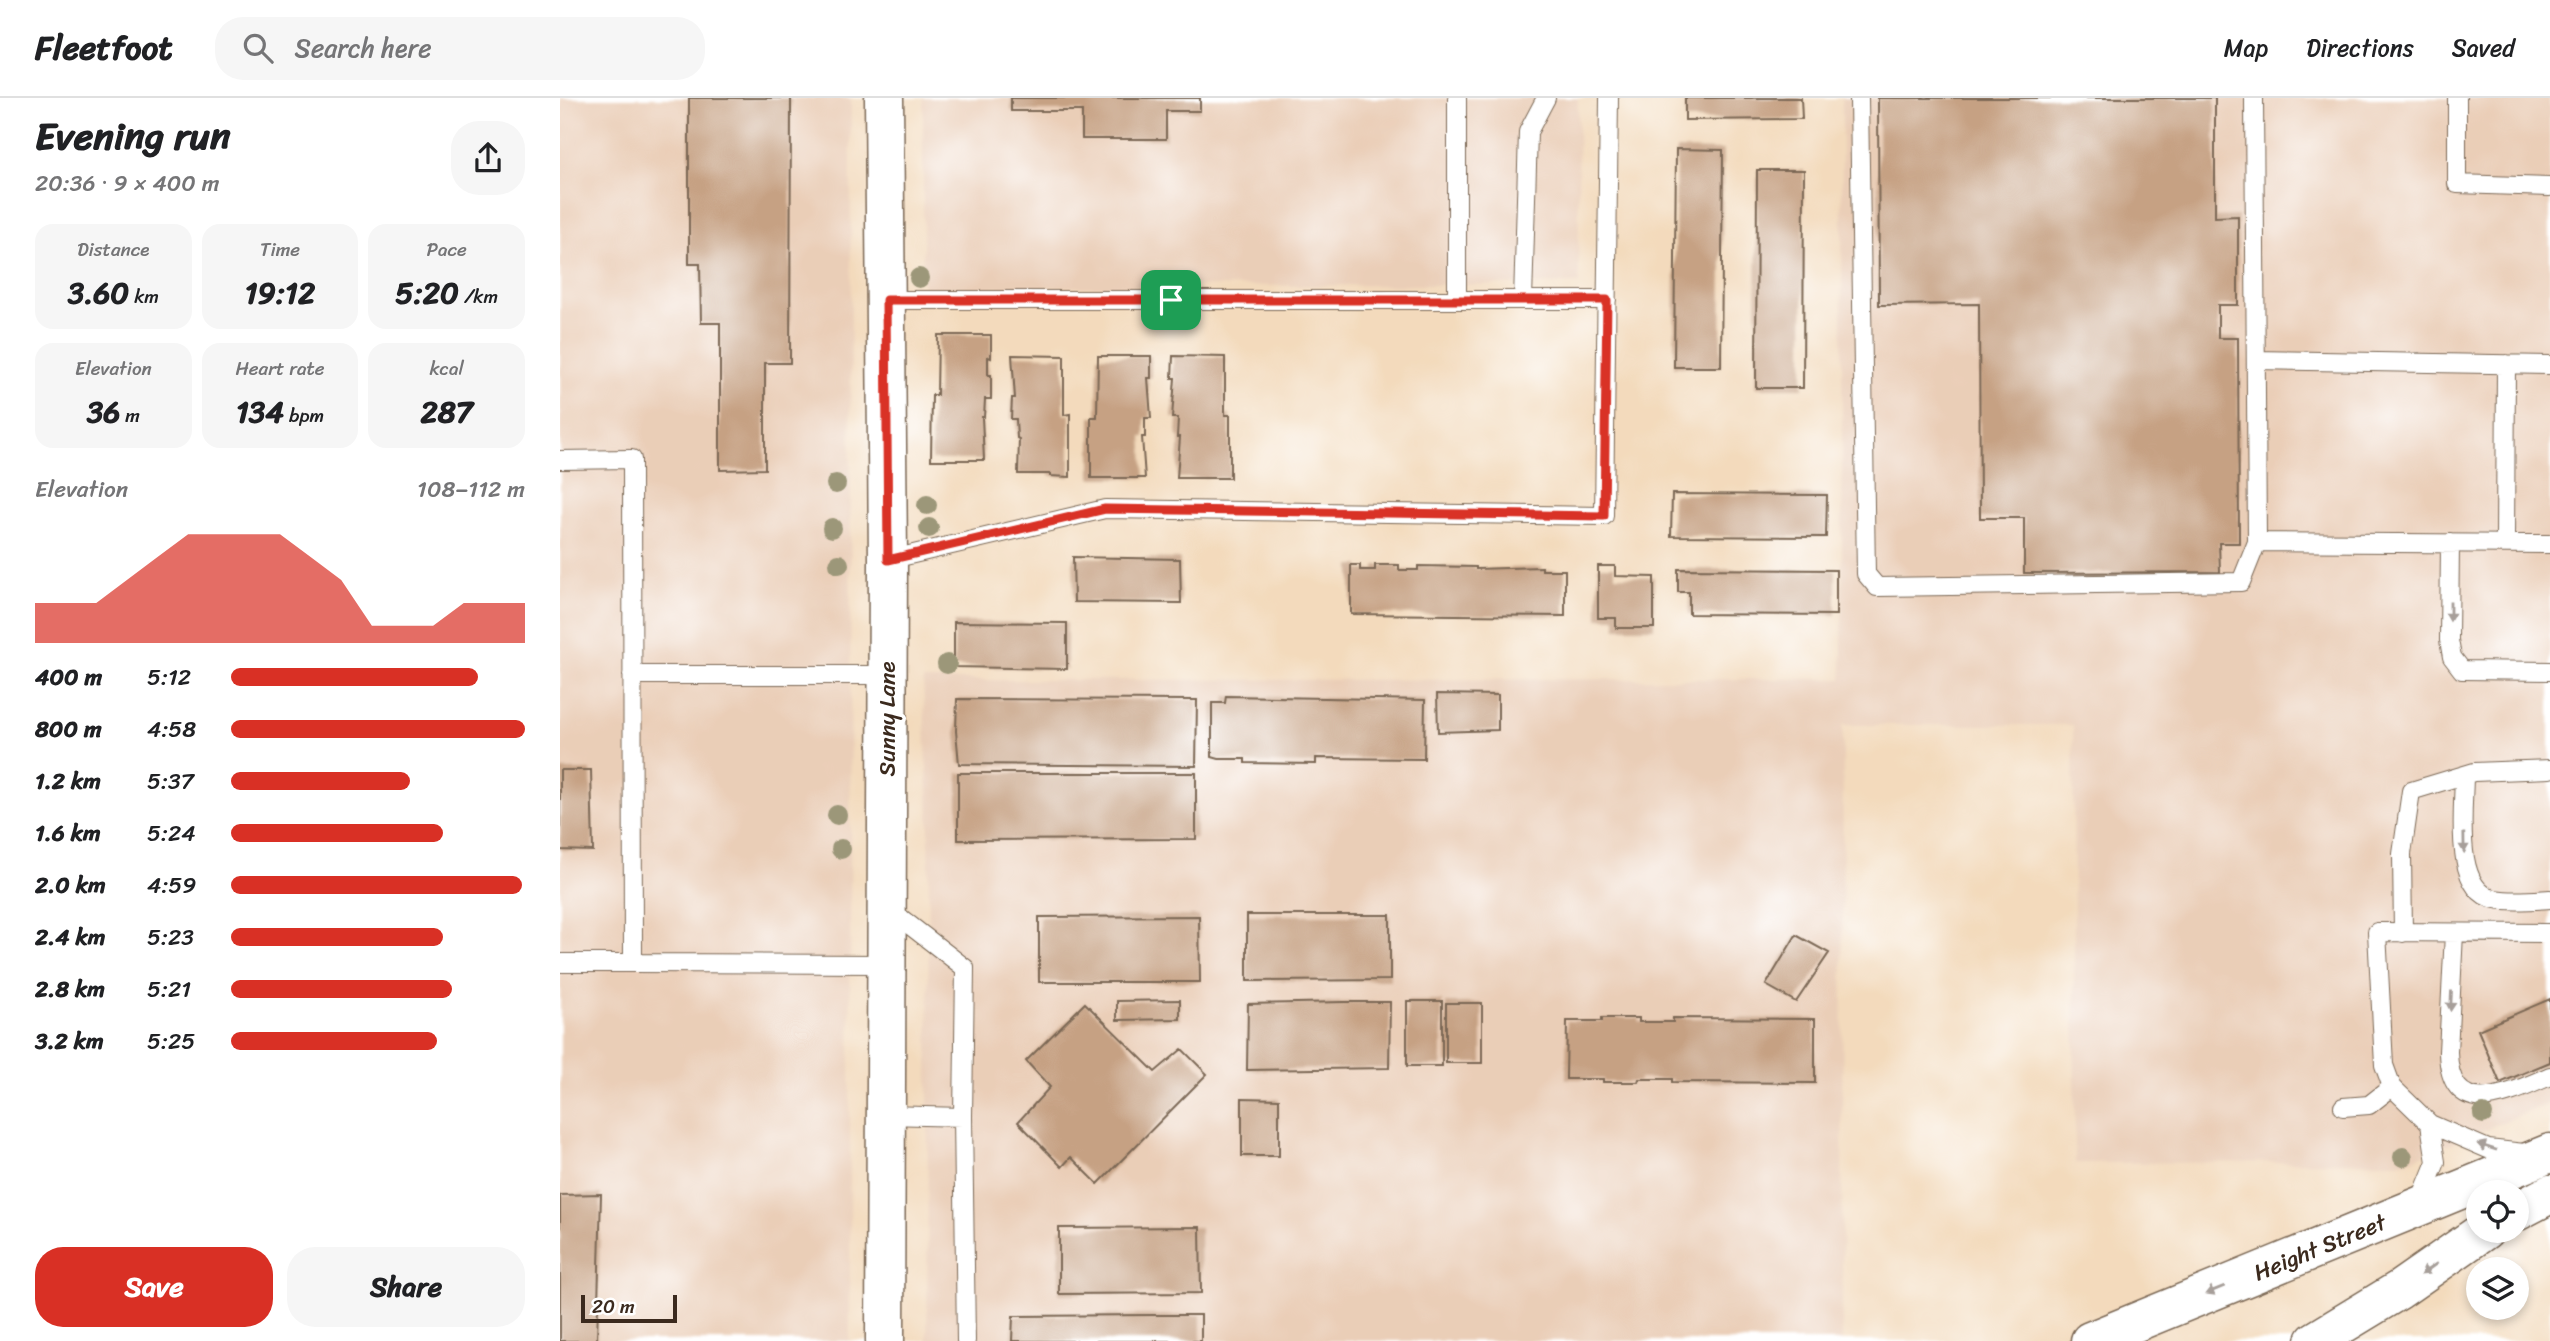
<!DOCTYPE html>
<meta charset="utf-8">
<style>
body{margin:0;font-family:Sriracha,sans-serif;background:#f6f6f6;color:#202124;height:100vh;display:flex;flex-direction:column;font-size:26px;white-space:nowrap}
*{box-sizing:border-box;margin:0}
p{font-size:23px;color:#757577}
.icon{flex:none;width:38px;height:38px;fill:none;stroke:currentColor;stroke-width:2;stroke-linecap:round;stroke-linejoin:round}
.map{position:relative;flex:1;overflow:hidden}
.sheet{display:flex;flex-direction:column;background:#fff;width:560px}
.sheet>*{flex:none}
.tools{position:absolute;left:1906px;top:1082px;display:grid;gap:14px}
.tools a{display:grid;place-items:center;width:63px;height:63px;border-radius:50%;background:#fff;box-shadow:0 4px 10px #0003;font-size:35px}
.scale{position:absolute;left:21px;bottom:18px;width:96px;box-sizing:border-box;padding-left:7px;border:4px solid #3b2a1e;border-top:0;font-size:19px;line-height:24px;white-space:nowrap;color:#3b2a1e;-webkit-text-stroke:5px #fff;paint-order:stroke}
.pin{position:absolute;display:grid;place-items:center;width:60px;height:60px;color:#fff;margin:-30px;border-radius:14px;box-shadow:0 4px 10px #0006}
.round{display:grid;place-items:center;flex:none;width:74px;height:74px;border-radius:28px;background:#f6f6f6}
.headline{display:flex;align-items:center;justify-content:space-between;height:119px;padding:0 35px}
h1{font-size:38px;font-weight:700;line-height:52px}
.figures{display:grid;grid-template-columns:repeat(3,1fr);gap:10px;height:119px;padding:7px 35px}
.figures div{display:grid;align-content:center;border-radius:18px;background:#f6f6f6;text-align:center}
.figures b{font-size:30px;font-weight:700}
.figures small{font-size:19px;font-weight:400}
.figures p{font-size:19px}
.chart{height:196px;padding:14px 35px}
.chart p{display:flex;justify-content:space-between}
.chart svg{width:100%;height:126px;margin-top:7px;fill:#d93025;opacity:.7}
.primary-button{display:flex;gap:14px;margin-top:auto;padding:14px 35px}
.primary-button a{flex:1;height:80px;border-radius:28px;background:#d93025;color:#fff;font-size:28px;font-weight:700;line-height:80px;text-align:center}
.primary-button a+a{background:#f6f6f6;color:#202124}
ul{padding:0 35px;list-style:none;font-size:23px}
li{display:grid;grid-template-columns:112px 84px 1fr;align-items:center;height:52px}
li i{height:18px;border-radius:9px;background:#d93025}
header{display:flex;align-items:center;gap:42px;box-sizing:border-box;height:98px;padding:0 35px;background:#fff;border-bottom:2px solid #e0e0e0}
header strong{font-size:33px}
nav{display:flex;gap:38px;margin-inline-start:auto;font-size:24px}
.search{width:490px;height:63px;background:#f6f6f6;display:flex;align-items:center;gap:18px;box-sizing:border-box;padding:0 24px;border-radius:28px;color:#757577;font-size:26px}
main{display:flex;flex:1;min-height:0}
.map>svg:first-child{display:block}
</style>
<header>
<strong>Fleetfoot</strong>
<div class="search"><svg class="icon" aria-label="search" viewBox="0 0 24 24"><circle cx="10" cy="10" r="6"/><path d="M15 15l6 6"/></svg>Search here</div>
<nav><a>Map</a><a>Directions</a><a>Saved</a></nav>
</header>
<main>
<section class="sheet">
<div class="headline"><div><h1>Evening run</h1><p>20:36 · 9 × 400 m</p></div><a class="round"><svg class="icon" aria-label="share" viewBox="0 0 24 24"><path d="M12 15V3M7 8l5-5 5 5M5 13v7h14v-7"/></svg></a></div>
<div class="figures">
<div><p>Distance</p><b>3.60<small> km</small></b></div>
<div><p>Time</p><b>19:12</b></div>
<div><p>Pace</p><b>5:20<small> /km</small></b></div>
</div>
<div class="figures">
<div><p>Elevation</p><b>36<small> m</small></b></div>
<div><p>Heart rate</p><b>134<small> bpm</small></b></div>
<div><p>kcal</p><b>287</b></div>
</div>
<div class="chart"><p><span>Elevation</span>108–112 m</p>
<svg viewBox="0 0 160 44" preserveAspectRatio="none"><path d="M0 44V30L10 30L20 30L30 22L40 14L50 6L60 6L70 6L80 6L90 14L100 22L110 38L120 38L130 38L140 30L150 30L160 30V44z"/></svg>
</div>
<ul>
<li><b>400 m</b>5:12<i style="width:84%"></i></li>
<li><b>800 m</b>4:58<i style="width:100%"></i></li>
<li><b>1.2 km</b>5:37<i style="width:61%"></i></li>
<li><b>1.6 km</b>5:24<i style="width:72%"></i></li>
<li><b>2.0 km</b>4:59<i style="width:99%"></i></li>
<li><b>2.4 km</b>5:23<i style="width:72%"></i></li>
<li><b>2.8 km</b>5:21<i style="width:75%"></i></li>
<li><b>3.2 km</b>5:25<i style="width:70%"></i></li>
</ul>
<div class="primary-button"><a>Save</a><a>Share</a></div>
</section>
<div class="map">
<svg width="1990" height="1243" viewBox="0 0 1990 1243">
<rect width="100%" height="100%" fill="#fff"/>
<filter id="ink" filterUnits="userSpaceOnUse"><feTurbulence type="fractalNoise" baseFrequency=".0143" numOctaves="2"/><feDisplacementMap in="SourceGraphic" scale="14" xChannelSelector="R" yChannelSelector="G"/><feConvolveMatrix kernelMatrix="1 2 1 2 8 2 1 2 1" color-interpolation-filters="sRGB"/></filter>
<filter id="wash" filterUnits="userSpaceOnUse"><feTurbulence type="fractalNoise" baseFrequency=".00686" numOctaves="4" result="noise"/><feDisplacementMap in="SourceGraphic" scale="28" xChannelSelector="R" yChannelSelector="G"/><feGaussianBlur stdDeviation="1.57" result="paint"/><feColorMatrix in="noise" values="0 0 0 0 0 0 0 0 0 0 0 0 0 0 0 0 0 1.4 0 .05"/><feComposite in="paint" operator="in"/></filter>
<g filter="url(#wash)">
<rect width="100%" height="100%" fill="#f3dabc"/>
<path fill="#eaceb7" d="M0 0H291L290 1243H0Z
M363 0H1018L1019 186 363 190Z
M1282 0H1990V1005L1845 1064 1515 1065 1513 627H1283L1282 1243H367L369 719 363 582 1282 581Z"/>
<g id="blocks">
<path fill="#c6a183" d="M129 0H231L230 265H205V371L160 372V225H141L140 166H129Z
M451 0H640V13H606V41H522V13H451Z
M1125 0H1241L1242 21 1125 22Z
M1318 0H1655V119L1678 118V207H1658V240H1678L1679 445H1659L1660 474 1464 475V420H1420L1419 206 1319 207Z
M1116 51 1163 52 1161 269H1114Z
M1197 72H1244L1243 290H1196Z
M378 237H431V260L428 259V277H431V301H425L424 319H422L424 362H371L372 297H377Z
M452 257 504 258V317L510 316V379L490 378V376H458L459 341 457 340 456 321H451L452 300H455Z
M538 258H591V280H588L591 320H585V339H582L585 380H531V319H537Z
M613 258 665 259V317H670V380H617L620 339H617L618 320H612L615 280H612Z
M1112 396 1267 397 1266 439 1111 438Z
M513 459 620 461 621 505 514 504Z
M791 467H800V472H815V467H839V472H858V468L916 469V471L982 469V472H1005V518L791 516Z
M1038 468H1055V478L1094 479V530H1056V520H1038Z
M1118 471 1276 472V517L1129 516V494H1118Z
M394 524 507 525V571L394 569Z
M877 596 938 597V632L878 634Z
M666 598 865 602 864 661 756 660V666L685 665V661H659L652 659V605H665Z
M397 601 637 602 636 668 399 666 396 633Z
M0 672H31L33 753 0 752Z
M398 675H636V741L398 742Z
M687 817H830V882L687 883Z
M639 818 640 884H479V819Z
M1236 837 1269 855 1236 904 1206 887Z
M1990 901V964L1940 985 1918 932Z
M620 902V921L557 922V903Z
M847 903H882V968H847Z
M784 904H830L829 970 687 972 688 906Z
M525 905 595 974 622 951 647 976 538 1086 511 1059 502 1069 458 1024 490 989 466 963Z
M886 905H922V965H886Z
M1042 920H1079V924H1113V920L1255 921V985L1112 984V981H1079L1078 984H1043V981H1006L1007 923H1042Z
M682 1000 719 1001V1058H682Z
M41 1096 37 1243H0V1097Z
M640 1129 641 1195 499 1196V1130Z
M594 1217H641V1243H452L453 1218Z"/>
</g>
</g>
<g filter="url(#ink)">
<use href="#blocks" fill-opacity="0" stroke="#7b6855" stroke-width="2"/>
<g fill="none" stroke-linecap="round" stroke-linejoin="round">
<defs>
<path id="service" d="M897 0V202
M1299 0 1306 476 1317 489 1681 484 1697 444
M1694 0 1697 444 1990 446
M1897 0V86L1990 89
M326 202H1047
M963 202 968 34 986 0
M1696 262 1990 267
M0 362 72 361 73 865 326 866
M1890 445 1889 542 1892 559 1902 572 1990 573
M1945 445 1946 266
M328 462 545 411 1044 418 1049 0
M72 577H327
M1904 677C1904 709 1892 793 1935 801 1952 804 1973 802 1990 801
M329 811 405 870 403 1019 406 1243
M1843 835 1842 756 1851 693 1914 674 1990 671
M1894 835 1888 954C1890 1026 1950 995 1990 978
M0 865H73
M1783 1009 1809 1007 1832 989
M326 1017 403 1019
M1964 1055 1928 1051 1870 1026 1832 989 1824 967 1817 834 1990 835
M1860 1103 1876 1064 1870 1026"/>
<g id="tertiary">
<path d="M324 0 328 462 325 1243"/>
<path id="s1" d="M1530 1243 1990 1055"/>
</g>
<path id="motorway" d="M1956 1114 1990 1096
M1755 1243 1839 1192 1925 1132"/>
</defs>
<use href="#service" stroke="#7b6855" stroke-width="20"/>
<use href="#tertiary" stroke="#7b6855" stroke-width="41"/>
<use href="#motorway" stroke="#7b6855" stroke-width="41"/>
<use href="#service" stroke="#fff" stroke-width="18"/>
<use href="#tertiary" stroke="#fff" stroke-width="38"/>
<use href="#motorway" stroke="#fff" stroke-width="38"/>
</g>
<g fill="#9c9779">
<circle cx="359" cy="180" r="10"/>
<circle cx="276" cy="386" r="10"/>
<circle cx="367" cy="407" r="10"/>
<circle cx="272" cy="430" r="10"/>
<circle cx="369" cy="430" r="10"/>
<circle cx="279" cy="466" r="10"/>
<circle cx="387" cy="566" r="10"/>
<circle cx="277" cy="717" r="10"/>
<circle cx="281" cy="751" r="10"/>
<circle cx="1923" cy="1016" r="10"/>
<circle cx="1843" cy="1059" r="10"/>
</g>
<defs><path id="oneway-solid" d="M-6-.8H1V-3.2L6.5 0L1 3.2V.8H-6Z" transform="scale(1.75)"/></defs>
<g fill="#a79f9a">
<use href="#oneway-solid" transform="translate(1890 513) rotate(90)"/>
<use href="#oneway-solid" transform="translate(1904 745) rotate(89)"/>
<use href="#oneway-solid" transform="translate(1891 903) rotate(93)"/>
<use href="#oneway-solid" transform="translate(1927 1049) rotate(-162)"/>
<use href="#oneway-solid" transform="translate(1869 1171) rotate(145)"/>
<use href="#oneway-solid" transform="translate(1655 1192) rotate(158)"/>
</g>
</g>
<g fill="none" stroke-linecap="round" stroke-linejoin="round" filter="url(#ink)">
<defs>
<path id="route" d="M326 202H1047L1044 418 545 411 328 462Z"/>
</defs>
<use href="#route" stroke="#fff" stroke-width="14"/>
<use href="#route" stroke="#d93025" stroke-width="9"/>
</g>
<g text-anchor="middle" stroke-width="7" stroke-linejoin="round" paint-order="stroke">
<g font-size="23" fill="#3b2a1e" stroke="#fff">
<text transform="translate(327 621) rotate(-90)" y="8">Sunny Lane</text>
<text dy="8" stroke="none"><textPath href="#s1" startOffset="248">Height Street</textPath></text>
</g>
</g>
</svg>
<div class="tools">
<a><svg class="icon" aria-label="locate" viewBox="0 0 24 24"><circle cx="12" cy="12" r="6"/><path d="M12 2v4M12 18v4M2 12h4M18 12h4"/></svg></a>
<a><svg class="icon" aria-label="layers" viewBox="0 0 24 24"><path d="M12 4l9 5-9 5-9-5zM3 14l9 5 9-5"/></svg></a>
</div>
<div class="scale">20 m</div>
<div class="pin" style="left:611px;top:202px;background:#1e9e55"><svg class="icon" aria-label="arrive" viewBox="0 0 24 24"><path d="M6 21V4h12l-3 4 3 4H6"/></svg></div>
</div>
</main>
